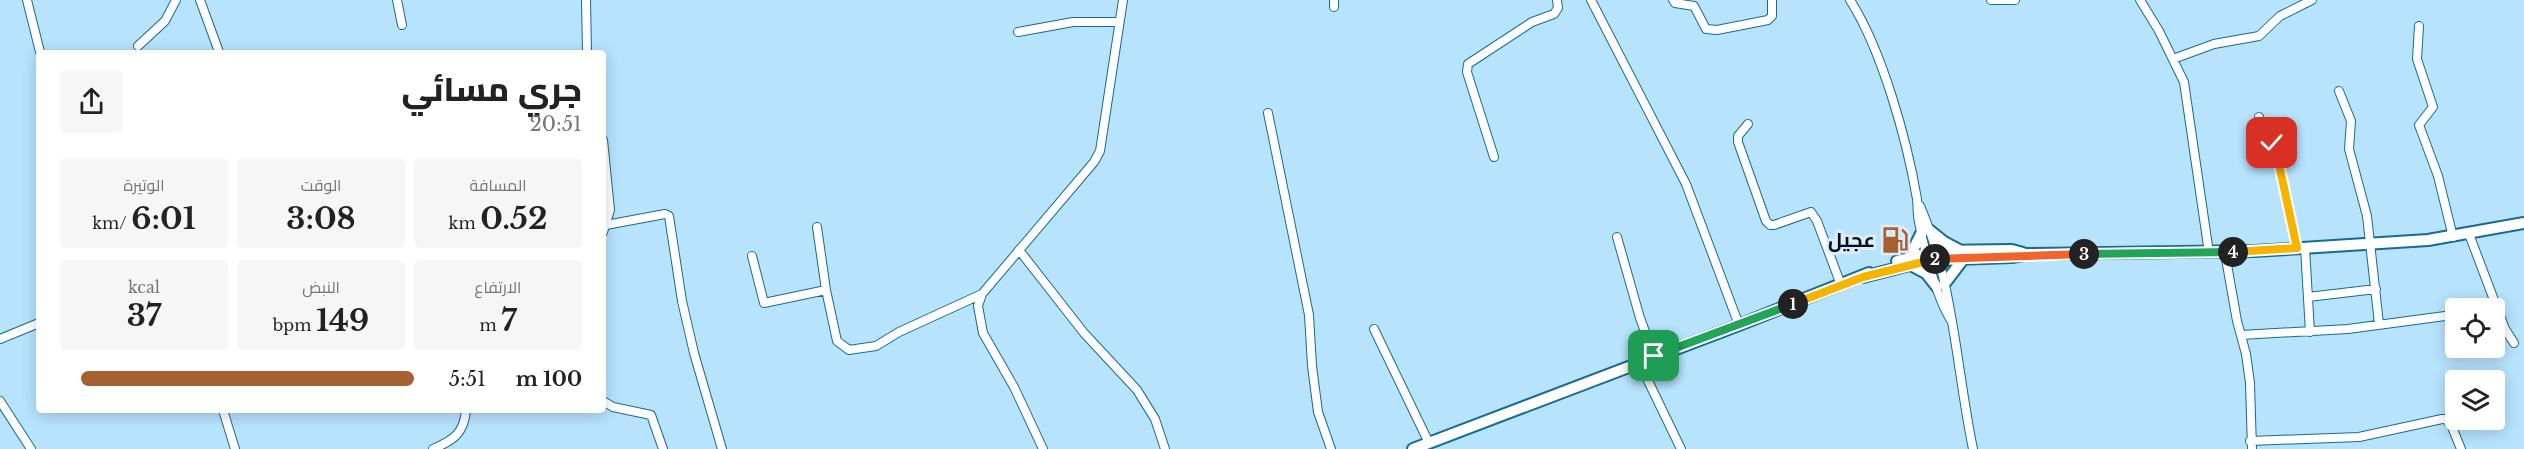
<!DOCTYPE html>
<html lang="ar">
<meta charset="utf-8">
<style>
body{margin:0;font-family:"Libre Baskerville",Cairo,serif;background:#f6f6f6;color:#222;direction:rtl;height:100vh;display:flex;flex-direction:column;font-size:22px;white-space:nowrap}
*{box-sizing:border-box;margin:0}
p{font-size:20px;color:#767676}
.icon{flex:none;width:33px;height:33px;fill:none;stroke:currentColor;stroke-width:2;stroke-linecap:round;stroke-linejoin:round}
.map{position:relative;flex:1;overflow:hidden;direction:ltr}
.drawer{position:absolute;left:36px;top:50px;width:570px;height:363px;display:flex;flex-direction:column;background:#fff;border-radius:6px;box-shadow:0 3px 15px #0003;direction:rtl}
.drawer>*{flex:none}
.fabs{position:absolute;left:2445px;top:298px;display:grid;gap:12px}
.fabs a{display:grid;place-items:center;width:60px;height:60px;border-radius:6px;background:#fff;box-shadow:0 3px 15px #0003;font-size:30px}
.pin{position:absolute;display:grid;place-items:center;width:51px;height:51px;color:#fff;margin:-26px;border-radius:12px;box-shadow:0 3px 9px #0006}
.km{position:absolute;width:30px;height:30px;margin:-15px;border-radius:50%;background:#222;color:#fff;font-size:16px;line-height:30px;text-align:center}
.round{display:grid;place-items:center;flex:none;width:63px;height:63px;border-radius:6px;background:#f6f6f6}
.summary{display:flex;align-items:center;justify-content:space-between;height:102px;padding:0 24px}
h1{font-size:33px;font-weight:800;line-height:45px}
.metrics{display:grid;grid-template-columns:repeat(3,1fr);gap:9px;height:102px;padding:6px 24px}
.metrics div{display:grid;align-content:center;border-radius:6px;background:#f6f6f6;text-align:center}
.metrics b{font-size:30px;font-weight:800}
.metrics small{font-size:16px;font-weight:400}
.metrics p{font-size:16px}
ul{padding:0 24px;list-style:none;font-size:20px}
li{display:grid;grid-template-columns:96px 72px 1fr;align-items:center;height:45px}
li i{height:15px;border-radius:8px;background:#a56131}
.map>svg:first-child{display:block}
</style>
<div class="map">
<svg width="2524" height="449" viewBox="0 0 2524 449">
<rect width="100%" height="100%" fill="#b7e3fd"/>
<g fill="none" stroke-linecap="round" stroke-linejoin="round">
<defs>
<path id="minor" d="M27 0 40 52
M200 0 219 52
M397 0 402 25
M586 0 587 52
M1591 0 1686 184 1739 325
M1673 0 1675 3 1694 6 1706 29 1717 30 1768 20 1772 16V0
M1850 0C1882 50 1907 140 1917 199 1918 207 1917 214 1919 222 1924 250 1937 299 1952 322
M1991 0H2015
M2140 0 2159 31 2184 82 2209 253
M1334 7V0
M2419 26 2417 59 2433 107 2419 125 2438 176 2453 237
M1018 32 1073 22H1118
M138 46 165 21 176 0
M2173 59 2214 44 2259 36 2280 16 2312 0
M2339 91 2351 121 2349 149 2367 216 2379 324
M1268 113 1309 315 1312 366 1318 412 1331 449
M2259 117 2278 160 2297 248
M1748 124 1738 136V142L1766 221 1770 225H1774L1811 212 1817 221 1841 285
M603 140 610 210 603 232
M1494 157 1467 72 1468 64 1532 22 1554 14 1558 8 1557 0
M1920 206C1954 284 1956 367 1973 449
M606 225 665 214 669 216 682 301 694 353 722 449
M817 227 826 290
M2469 234 2505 329 2514 343
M1617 237 1640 318 1654 356
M2305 248 2310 332
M1019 250 1084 333 1137 390 1155 419 1165 449
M2225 253 2237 321 2246 354 2250 383 2252 449
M752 256 764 303 826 290 837 341 849 350 876 346 899 332 982 294
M2308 297 2376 289
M1374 329 1429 443
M2241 335 2348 329 2445 316
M0 339 39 323
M1639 362 1681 449
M0 401 31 449
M603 401 613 407 651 415 663 449
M223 410 235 449
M2250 441 2359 437 2442 419H2446L2452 427 2461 449
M433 449C454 440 464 433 466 410
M1043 449 1014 387 983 333 978 306 982 294 1094 162 1100 151 1123 0"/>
<path id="secondary" d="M1929 230 1944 242 1959 250
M1910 256 1921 234
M1897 261 1936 251 2012 250 2023 253
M1909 264 1926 273 1937 287
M1863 277 1929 260 2012 257 2028 254 2255 251 2428 240 2524 223
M1945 283 1964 258
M1413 449 1739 325 1869 273"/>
</defs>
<use href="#minor" stroke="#166b91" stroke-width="10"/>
<use href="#secondary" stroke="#166b91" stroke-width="14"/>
<use href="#minor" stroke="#fff" stroke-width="8"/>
<use href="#secondary" stroke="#fff" stroke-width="10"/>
</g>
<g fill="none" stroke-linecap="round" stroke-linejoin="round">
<defs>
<path id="split-1" d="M1654 356 1793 304"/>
<path id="split-2" d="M1793 304 1863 277 1935 259"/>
<path id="split-3" d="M1935 259 2084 254"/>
<path id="split-4" d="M2084 254 2233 252"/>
<path id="split-5" d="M2233 252 2297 248 2278 160 2272 143"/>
</defs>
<use href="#split-1" stroke="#fff" stroke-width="12"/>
<use href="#split-2" stroke="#fff" stroke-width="12"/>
<use href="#split-3" stroke="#fff" stroke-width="12"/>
<use href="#split-4" stroke="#fff" stroke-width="12"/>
<use href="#split-5" stroke="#fff" stroke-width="12"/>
<use href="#split-1" stroke="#22a559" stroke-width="8"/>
<use href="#split-2" stroke="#f5b400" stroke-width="8"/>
<use href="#split-3" stroke="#f0652b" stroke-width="8"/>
<use href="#split-4" stroke="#22a559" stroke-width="8"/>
<use href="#split-5" stroke="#f5b400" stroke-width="8"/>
</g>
<defs>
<symbol id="fuel-bare" viewBox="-9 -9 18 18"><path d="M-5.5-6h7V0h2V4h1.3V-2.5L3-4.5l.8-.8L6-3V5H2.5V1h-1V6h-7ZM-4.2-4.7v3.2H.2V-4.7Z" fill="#a56131" stroke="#ddecf5" stroke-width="2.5" paint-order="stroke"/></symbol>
</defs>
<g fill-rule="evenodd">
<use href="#fuel-bare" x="1876" y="221" width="38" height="38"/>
</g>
<g text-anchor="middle" stroke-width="6" stroke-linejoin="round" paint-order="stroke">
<g font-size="20" font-weight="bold" fill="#000f1b" stroke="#ddecf5" text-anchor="end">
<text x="1875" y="247">عجيل</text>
</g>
</g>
</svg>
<div class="fabs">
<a><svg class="icon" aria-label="locate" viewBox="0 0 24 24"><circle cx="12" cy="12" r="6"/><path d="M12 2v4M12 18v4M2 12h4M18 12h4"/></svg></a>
<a><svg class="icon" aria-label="layers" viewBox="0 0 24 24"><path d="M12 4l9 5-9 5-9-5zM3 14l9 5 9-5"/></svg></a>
</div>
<div class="pin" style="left:1654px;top:356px;background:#1e9e55"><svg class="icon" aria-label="arrive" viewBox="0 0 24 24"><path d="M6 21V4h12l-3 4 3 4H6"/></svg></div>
<div class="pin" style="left:2272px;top:143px;background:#d93025"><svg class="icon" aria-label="check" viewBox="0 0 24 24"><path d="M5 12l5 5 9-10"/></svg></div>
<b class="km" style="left:1793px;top:304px">1</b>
<b class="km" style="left:1935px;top:259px">2</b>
<b class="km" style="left:2084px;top:254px">3</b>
<b class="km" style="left:2233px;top:252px">4</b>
<section class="drawer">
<div class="summary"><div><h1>جري مسائي</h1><p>20:51</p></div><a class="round"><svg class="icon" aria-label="share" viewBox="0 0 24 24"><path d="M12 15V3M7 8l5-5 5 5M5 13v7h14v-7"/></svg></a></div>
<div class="metrics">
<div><p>المسافة</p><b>0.52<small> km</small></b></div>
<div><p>الوقت</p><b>3:08</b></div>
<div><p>الوتيرة</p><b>6:01<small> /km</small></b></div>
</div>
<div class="metrics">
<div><p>الارتفاع</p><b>7<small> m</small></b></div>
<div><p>النبض</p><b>149<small> bpm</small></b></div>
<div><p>kcal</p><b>37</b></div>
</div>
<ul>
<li><b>100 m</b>5:51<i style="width:94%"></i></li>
</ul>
</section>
</div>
